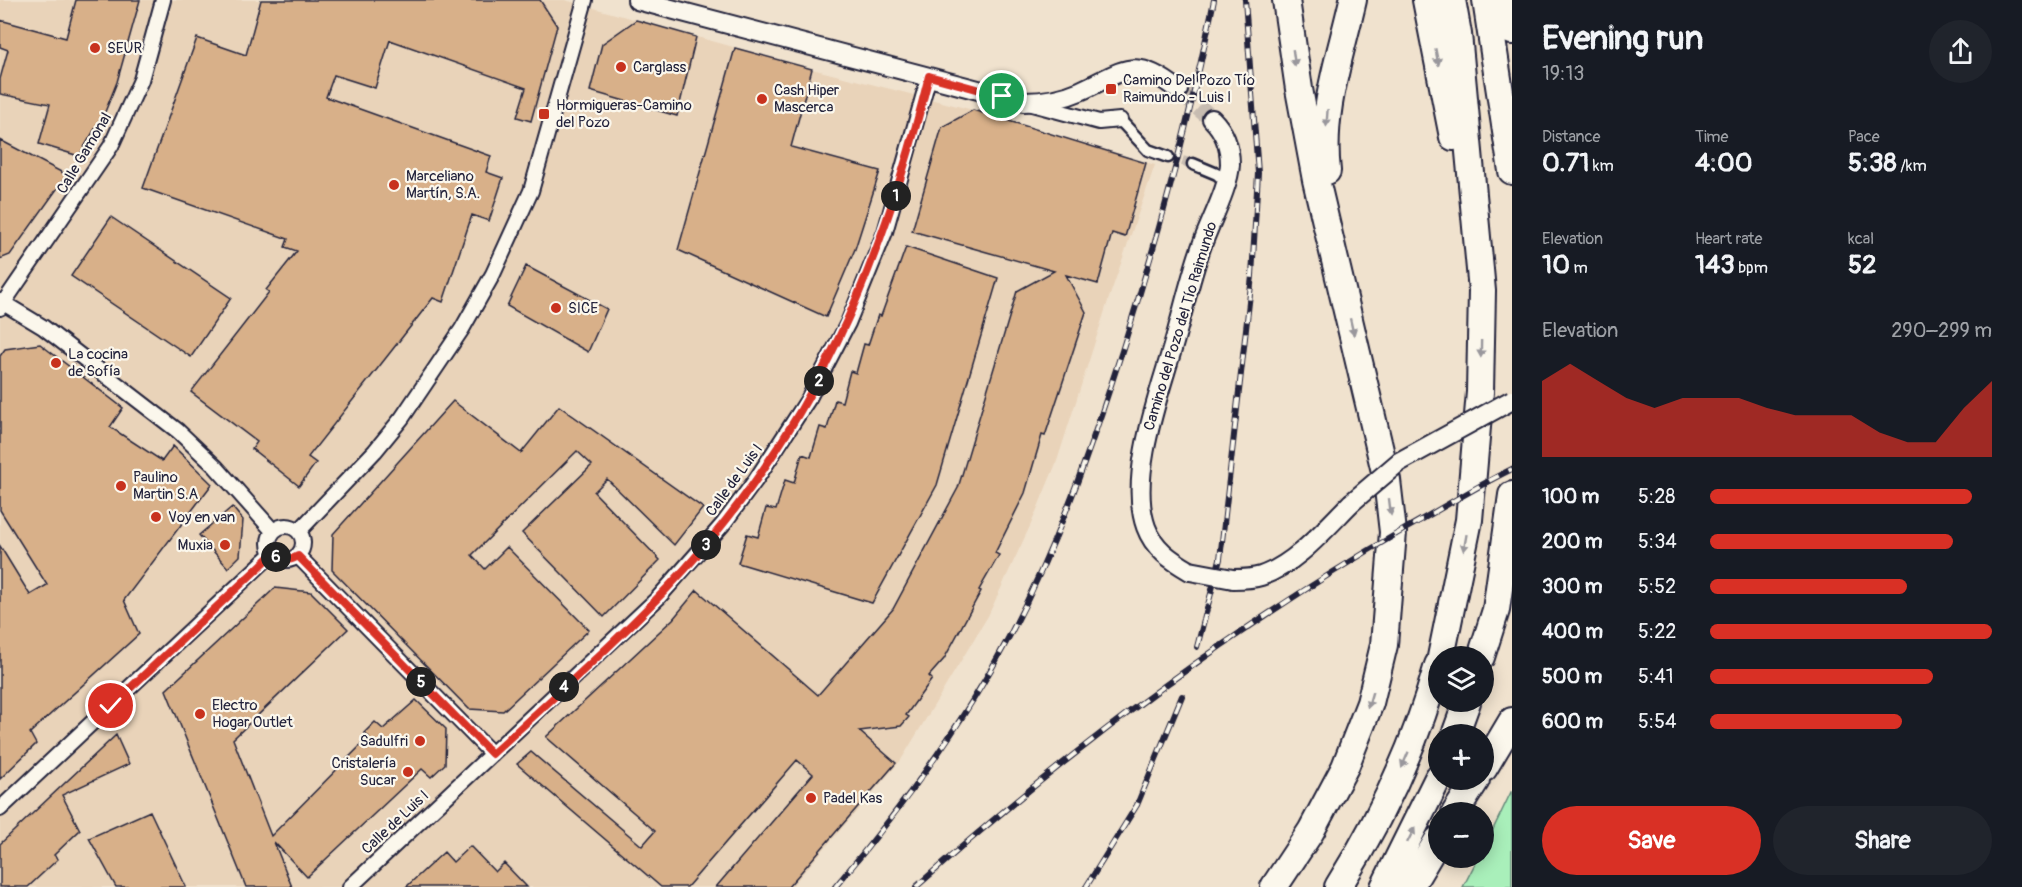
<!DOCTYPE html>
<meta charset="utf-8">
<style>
body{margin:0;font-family:Pangolin,sans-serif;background:#20242c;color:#f1f3f6;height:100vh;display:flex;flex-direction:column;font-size:22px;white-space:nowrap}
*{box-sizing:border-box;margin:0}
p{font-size:20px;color:#9ea1a6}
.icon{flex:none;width:33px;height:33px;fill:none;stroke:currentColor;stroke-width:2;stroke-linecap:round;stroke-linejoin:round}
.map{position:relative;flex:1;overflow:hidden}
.sheet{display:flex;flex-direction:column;background:#171b24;width:510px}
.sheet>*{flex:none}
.controls{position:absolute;left:1428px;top:646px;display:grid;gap:12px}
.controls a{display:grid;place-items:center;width:66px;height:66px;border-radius:50%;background:#171b24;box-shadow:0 3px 15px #0003;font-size:30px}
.pin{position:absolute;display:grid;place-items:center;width:51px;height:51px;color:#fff;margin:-26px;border:3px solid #fff;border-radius:50%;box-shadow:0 2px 6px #0007}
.km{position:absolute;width:30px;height:30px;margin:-15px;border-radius:50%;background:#222;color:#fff;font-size:16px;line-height:30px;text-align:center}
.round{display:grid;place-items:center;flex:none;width:63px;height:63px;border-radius:32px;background:#20242c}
.head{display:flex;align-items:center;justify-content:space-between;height:102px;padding:0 30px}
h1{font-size:33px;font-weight:800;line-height:45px}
.metrics{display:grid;grid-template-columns:repeat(3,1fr);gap:9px;height:102px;padding:6px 30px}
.metrics div{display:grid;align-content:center}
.metrics b{font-size:26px;font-weight:800}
.metrics small{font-size:16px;font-weight:400}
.metrics p{font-size:16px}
.chart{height:168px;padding:12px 30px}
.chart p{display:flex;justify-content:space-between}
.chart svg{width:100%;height:108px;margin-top:6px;fill:#d93025;opacity:.7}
.primary-button{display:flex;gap:12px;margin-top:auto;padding:12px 30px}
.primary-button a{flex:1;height:69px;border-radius:36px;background:#d93025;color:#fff;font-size:24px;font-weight:800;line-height:69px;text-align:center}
.primary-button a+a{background:#20242c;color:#f1f3f6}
ul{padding:0 30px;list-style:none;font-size:20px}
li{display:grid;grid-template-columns:96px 72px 1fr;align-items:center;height:45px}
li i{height:15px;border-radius:8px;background:#d93025}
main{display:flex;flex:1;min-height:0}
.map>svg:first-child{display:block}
</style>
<main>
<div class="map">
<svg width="1512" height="887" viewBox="0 0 1512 887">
<rect width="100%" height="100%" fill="#f0e2ce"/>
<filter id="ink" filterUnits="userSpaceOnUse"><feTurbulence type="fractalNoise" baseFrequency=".0167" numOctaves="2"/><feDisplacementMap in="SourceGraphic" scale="12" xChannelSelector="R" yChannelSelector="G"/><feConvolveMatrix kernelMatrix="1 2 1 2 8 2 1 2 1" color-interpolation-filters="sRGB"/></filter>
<g filter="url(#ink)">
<path fill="#e9d3b9" d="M0 0H565L812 69 973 110 1155 165 1108 301 1057 461 1031 524 988 616 901 760 791 887H0Z"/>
<path fill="#a9efba" stroke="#66887a" stroke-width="1.5" d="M1512 790V887H1463L1478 858H1484V848Z"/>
<path fill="#d8b089" stroke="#22223b" stroke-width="1.5" d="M76 0H140L117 82 105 112 79 156 39 144 50 104 0 94V79L8 50 0 47V20L66 38Z
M261 0H540L557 26 531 121 517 117 526 88 390 40 375 88 334 75 326 97 491 156 486 172 503 178 489 221 472 215 443 302 433 298 308 457 316 463 299 486 252 449 257 442 191 392 269 292 266 290 297 251 285 247 288 239 143 188 197 38 246 55Z
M636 20 696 37 677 116 590 91 602 44Z
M735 48 812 69 791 147 880 171 855 249 826 317 678 250Z
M973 110 1146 163 1125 237 1112 233 1098 284 1066 275 1086 312 1045 436 1042 435 1025 493 995 553 999 555 979 590 981 591 944 659 929 676 932 679 906 715 909 717 901 726 859 731 896 763 788 887H716L813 774 797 760 687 887H661L517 764 531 752 642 846 655 831 546 737 673 619 697 590 818 695 893 609 958 488 1017 291 1054 271 912 231 942 127Z
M0 140 67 175 10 255 0 259Z
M111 217 231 298 191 357 71 276Z
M906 247 998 278 937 485 872 603 738 563 747 534 758 537 766 508 776 510 785 480 794 483 802 454 811 457 820 427 827 429 835 400 842 402 850 371 856 373 864 344 868 345 878 315 881 316Z
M526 266 607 309 588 352 507 306Z
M40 344 123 408 110 427 162 461 173 446 212 484 124 600 139 634 30 733 36 744 0 779V546L30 595 47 585 0 510V356L5 349Z
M453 401 521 453 559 406 703 508 674 545 607 479 594 492 660 560 604 617 522 533 592 465 577 451 472 555 485 569 507 547 589 630 503 711 469 709 332 570 333 534Z
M232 507 243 520 240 556 228 568 199 535Z
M275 588 311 592 348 629 233 739 271 836 369 737 364 733 375 722 383 729 416 700 446 729 445 764 431 777 422 769 307 877 274 842 292 887H246L166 690Z
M116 735 129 764 62 795 80 830 54 855 58 859 28 887H0V844Z
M150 811 186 887H116L89 838Z
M470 846 495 872 504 863 527 887H406L444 852 453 862Z"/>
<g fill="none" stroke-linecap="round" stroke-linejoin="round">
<path stroke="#c7bcb1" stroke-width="10" stroke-dasharray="10 5" stroke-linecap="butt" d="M1168 157 1193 164"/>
<path stroke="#c7bcb1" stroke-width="18" stroke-dasharray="18 9" stroke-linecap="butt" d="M1178 90 1212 119"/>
<defs>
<path id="pedestrian" d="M1120 120 1148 150 1168 157
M1193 164 1217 174 1226 182"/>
<path id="minor" d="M1032 104 1099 122 1120 120
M0 301 43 327 178 431 216 467 273 531
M0 308 111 146 141 80 163 0
M269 543a17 17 0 1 1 34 0a17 17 0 1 1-34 0Z
M299 531 375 451 402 418 462 329 493 274 531 191 585 0
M298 556 492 754
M0 809 272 554
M350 887 658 598 724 523 755 481 809 398 848 323 885 232 929 76"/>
<path id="tertiary" d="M637 0 1024 102C1043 102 1062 99 1080 91 1123 72 1133 54 1178 90
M1190 571C1171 560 1154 549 1146 527 1128 477 1159 395 1173 346 1183 312 1190 278 1202 245 1210 222 1229 187 1230 164 1230 146 1224 131 1212 119
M1233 579C1242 579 1252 579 1261 576 1296 564 1325 529 1351 503"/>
<path id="motorway" d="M1426 0 1453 137
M1486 0 1512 171
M1503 0 1512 31
M1327 171C1320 111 1340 58 1353 0
M1441 657 1469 520 1480 392 1482 291 1458 34 1452 0
M1481 657 1496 610 1512 495
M1455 735 1467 702
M1484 768 1512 721
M1455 813 1476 780
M1274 887 1311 831 1345 767 1370 703 1384 645 1393 532 1387 480 1316 180 1299 89 1286 0
M1338 887C1382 817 1416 744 1438 665
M1384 887 1438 778
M1410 887 1438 840"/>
</defs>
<use href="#pedestrian" stroke="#22223b" stroke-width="15"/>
<use href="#minor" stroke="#22223b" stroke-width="18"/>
<use href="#tertiary" stroke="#22223b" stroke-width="22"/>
<use href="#motorway" stroke="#22223b" stroke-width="30"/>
<use href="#pedestrian" stroke="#fbf7ec" stroke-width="10"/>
<use href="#minor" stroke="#fbf7ec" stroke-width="14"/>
<use href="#tertiary" stroke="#fbf7ec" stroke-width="18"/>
<use href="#motorway" stroke="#fbf7ec" stroke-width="26"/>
<defs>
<path id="rail" d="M1197 647 1220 559 1252 276 1258 173 1245 0
M835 887C902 808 963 725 1011 633 1058 543 1091 448 1122 351 1159 235 1190 119 1214 0
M916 887C1067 752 1230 630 1405 529 1441 509 1475 487 1512 469
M1086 887 1137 805 1182 696"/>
</defs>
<use href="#rail" stroke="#22223b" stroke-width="6"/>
<use href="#rail" stroke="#fbf7ec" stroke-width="4" stroke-dasharray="11" stroke-linecap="butt"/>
<defs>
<path id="tertiary-bridge" d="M1351 503 1399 462 1512 400
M1190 571 1233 579"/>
</defs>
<use href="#tertiary-bridge" stroke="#22223b" stroke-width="22" stroke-linecap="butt"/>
<use href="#tertiary-bridge" stroke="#fbf7ec" stroke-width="18"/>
</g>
<defs><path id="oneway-solid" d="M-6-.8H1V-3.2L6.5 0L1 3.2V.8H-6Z" transform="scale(1.5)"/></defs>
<g fill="#99979c">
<use href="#oneway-solid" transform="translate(1437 57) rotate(79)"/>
<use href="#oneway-solid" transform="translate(1294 58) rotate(82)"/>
<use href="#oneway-solid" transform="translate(1327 118) rotate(94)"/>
<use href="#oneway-solid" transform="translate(1352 327) rotate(77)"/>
<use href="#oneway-solid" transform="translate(1481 349) rotate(91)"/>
<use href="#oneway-solid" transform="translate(1390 507) rotate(83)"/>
<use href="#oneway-solid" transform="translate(1465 543) rotate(100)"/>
<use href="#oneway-solid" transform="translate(1370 700) rotate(106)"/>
<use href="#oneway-solid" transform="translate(1405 760) rotate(113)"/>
<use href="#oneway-solid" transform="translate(1411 835) rotate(-64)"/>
</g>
</g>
<g fill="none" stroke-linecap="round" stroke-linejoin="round" filter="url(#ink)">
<defs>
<path id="route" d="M111 706 272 555C282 561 288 562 298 556L492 754C557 694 625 635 685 569 816 423 882 265 929 76L1002 96"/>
</defs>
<use href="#route" stroke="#fff" stroke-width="12"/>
<use href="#route" stroke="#d93025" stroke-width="8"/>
</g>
<g fill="#c8321e" stroke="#fbf7ec" stroke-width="2">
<circle cx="95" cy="48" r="6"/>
<circle cx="621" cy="67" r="6"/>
<rect x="1105" y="83" width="12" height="12" rx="3"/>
<circle cx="762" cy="99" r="6"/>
<rect x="538" y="108" width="12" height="12" rx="3"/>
<circle cx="394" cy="185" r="6"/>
<circle cx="556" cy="308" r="6"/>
<circle cx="56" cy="363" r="6"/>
<circle cx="121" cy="486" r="6"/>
<circle cx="156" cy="517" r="6"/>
<circle cx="225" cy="545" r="6"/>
<circle cx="200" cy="714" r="6"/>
<circle cx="420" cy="741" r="6"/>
<circle cx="408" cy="772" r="6"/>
<circle cx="811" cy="798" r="6"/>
</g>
<g text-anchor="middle" stroke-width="4.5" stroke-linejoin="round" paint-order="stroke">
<g font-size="15" fill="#22223b" stroke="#fbf7ec" text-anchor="start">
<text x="107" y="53">SEUR</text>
<text x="633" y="72">Carglass</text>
<text x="1123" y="85">Camino Del Pozo Tío<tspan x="1123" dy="17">Raimundo - Luis I</tspan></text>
<text x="774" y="95">Cash Hiper<tspan x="774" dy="17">Mascerca</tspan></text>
<text x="556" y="110">Hormigueras-Camino<tspan x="556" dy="17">del Pozo</tspan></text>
<text x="406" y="181">Marceliano<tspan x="406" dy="17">Martín, S.A.</tspan></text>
<text x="568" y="313">SICE</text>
<text x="68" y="359">La cocina<tspan x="68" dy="17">de Sofía</tspan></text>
<text x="133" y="482">Paulino<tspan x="133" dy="17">Martin S.A</tspan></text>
<text x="168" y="522">Voy en van</text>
<text x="213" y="550" text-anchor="end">Muxia</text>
<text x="212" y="710">Electro<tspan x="212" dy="17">Hogar Outlet</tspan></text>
<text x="408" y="746" text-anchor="end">Sadulfri</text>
<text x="396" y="768" text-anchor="end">Cristalería<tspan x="396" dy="17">Sucar</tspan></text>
<text x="823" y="803">Padel Kas</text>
</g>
<g font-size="15" fill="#22223b" stroke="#fbf7ec">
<text transform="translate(84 153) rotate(-59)" y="5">Calle Gamonal</text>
<text transform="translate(1180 326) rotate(-73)" y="5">Camino del Pozo del Tío Raimundo</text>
<text transform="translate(734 480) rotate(-54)" y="5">Calle de Luis I</text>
<text transform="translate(395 822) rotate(-43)" y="5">Calle de Luis I</text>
</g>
</g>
</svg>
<div class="controls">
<a><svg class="icon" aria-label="layers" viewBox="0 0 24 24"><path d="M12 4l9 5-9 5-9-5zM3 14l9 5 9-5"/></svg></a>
<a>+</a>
<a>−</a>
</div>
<div class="pin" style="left:1002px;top:96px;background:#1e9e55"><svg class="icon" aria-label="arrive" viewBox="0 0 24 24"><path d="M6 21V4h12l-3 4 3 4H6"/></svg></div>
<div class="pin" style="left:111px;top:706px;background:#d93025"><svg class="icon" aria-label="check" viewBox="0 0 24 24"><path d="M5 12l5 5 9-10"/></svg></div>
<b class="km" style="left:896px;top:196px">1</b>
<b class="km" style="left:819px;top:381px">2</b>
<b class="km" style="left:706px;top:545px">3</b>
<b class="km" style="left:564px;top:687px">4</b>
<b class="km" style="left:421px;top:682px">5</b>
<b class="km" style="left:276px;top:557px">6</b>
</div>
<section class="sheet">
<div class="head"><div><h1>Evening run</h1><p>19:13</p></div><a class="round"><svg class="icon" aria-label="share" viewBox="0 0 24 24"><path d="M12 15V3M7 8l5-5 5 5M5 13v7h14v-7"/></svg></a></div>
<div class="metrics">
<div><p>Distance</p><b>0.71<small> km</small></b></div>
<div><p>Time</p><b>4:00</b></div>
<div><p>Pace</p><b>5:38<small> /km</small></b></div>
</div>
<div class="metrics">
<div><p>Elevation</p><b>10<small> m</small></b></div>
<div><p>Heart rate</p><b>143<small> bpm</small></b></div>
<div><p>kcal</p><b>52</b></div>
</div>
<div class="chart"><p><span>Elevation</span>290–299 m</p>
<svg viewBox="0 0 160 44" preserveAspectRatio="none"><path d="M0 44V13L10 6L20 13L30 20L40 24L50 20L60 20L70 20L80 24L90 27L100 27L110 27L120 34L130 38L140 38L150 24L160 13V44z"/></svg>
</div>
<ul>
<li><b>100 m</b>5:28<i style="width:93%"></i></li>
<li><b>200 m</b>5:34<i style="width:86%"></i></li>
<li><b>300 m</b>5:52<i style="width:70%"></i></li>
<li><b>400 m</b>5:22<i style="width:100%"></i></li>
<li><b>500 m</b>5:41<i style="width:79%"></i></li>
<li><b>600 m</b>5:54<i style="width:68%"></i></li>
</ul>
<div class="primary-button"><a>Save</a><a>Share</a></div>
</section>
</main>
